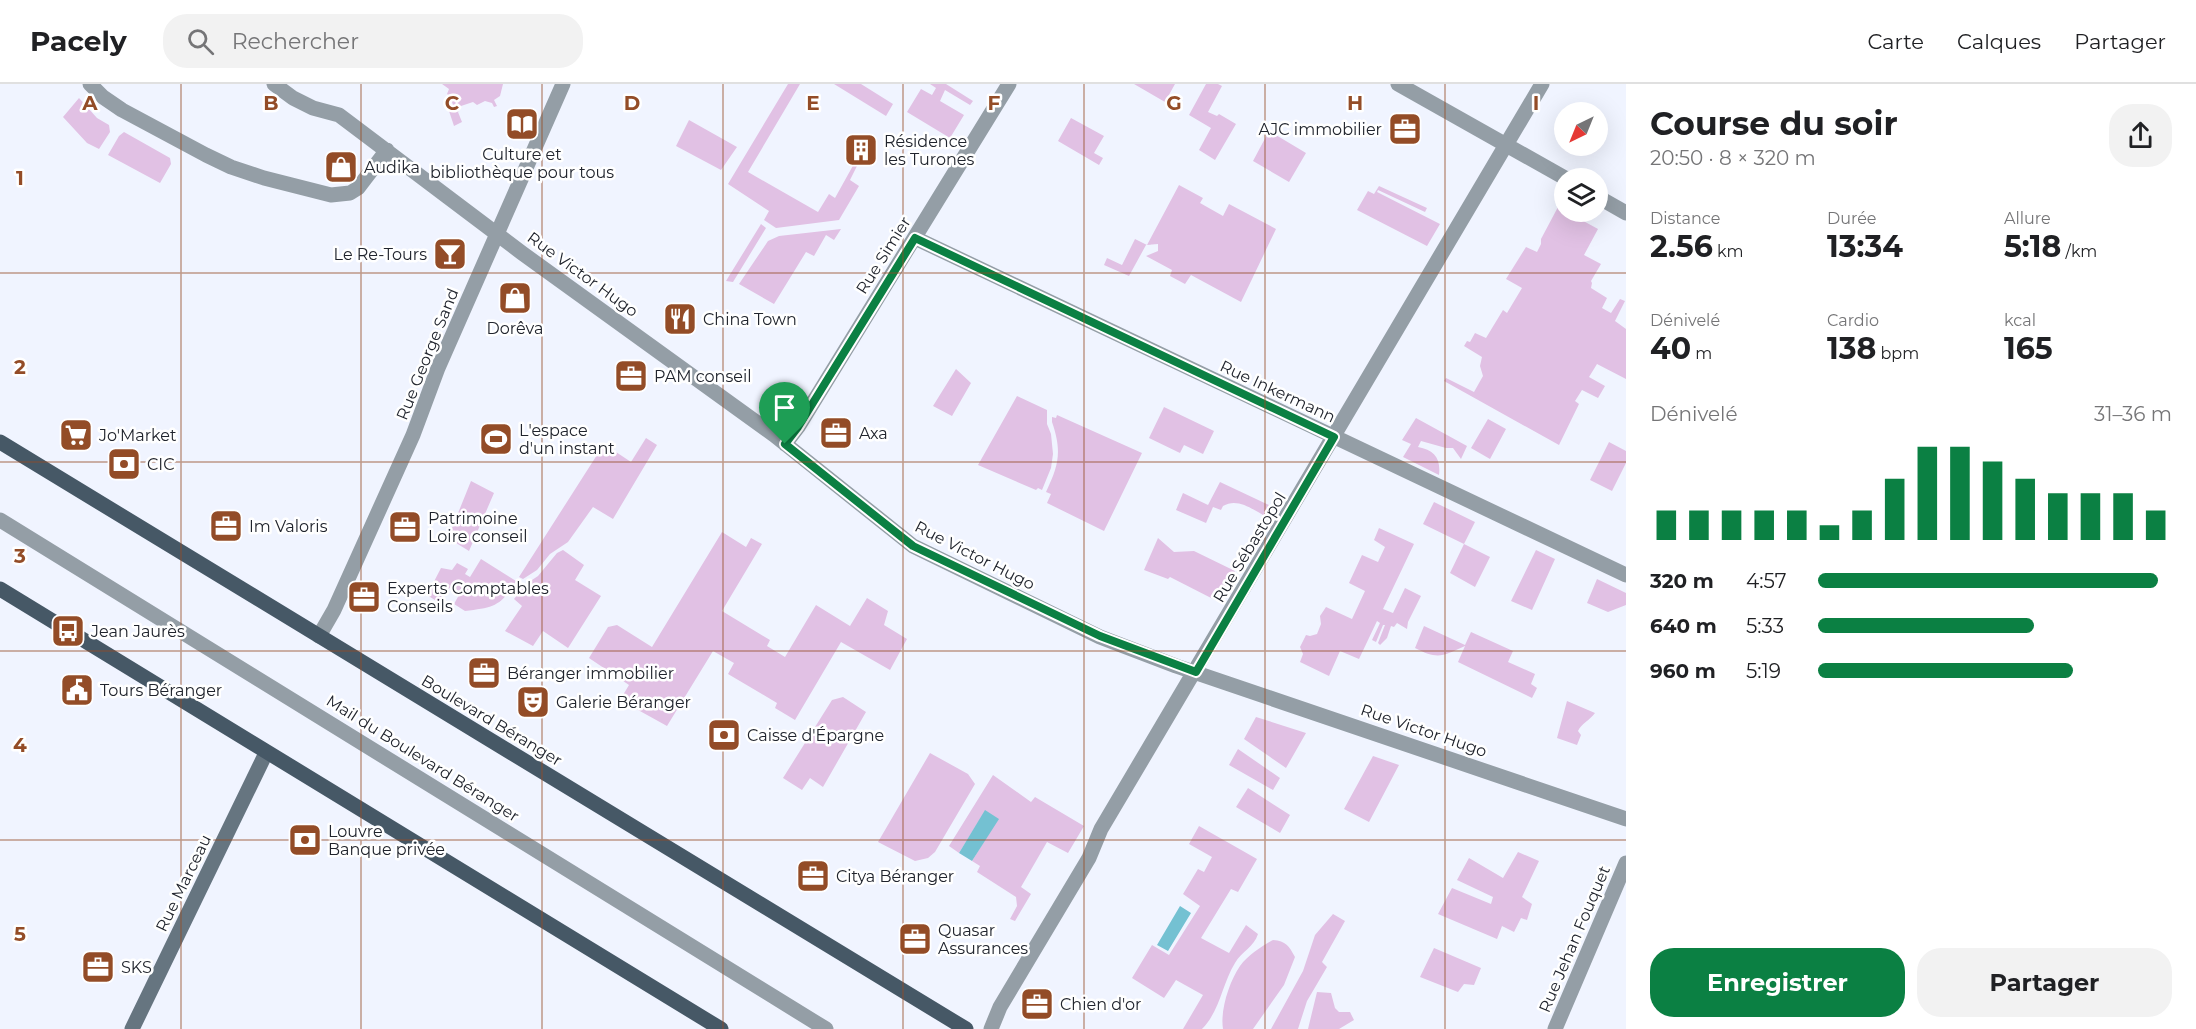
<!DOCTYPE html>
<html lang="fr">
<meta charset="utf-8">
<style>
body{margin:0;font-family:Montserrat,sans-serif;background:#f2f2f2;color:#202124;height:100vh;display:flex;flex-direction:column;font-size:22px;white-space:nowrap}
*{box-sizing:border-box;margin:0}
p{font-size:20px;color:#757577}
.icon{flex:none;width:33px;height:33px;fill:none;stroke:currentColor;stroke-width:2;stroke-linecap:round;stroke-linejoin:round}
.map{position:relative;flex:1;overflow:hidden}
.details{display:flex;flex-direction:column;background:#fff;width:570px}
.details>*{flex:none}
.needle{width:39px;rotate:223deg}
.tools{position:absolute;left:1554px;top:18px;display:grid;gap:12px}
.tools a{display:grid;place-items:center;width:54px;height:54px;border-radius:50%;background:#fff;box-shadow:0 6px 24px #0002;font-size:30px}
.pin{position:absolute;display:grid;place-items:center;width:51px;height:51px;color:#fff;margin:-62px -26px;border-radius:50% 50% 50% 0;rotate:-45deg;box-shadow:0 0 6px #0007}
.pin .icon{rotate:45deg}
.round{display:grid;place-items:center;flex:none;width:63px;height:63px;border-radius:24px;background:#f2f2f2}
.head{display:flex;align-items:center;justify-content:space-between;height:102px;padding:0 24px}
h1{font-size:33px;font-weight:700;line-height:45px}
.figures{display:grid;grid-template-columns:repeat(3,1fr);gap:9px;height:102px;padding:6px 24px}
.figures div{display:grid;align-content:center}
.figures b{font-size:30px;font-weight:700}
.figures small{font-size:16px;font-weight:400}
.figures p{font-size:16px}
.chart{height:168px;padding:12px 24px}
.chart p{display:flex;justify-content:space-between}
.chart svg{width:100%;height:108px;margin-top:6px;stroke:#0b8043;stroke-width:6}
.action{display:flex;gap:12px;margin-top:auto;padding:12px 24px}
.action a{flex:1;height:69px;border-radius:24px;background:#0b8043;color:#fff;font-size:24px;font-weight:700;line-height:69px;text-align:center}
.action a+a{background:#f2f2f2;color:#202124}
ul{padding:0 24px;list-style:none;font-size:20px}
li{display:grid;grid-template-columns:96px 72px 1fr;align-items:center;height:45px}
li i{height:15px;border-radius:8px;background:#0b8043}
header{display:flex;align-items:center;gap:36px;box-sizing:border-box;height:84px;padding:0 30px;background:#fff;border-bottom:2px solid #e0e0e0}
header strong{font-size:28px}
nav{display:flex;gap:33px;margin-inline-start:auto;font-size:21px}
.search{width:420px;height:54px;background:#f2f2f2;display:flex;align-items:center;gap:15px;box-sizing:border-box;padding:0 21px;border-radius:24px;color:#757577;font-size:22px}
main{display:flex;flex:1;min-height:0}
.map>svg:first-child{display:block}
</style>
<header>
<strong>Pacely</strong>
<div class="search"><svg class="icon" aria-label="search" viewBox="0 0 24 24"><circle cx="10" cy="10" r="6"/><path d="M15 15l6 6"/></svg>Rechercher</div>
<nav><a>Carte</a><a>Calques</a><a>Partager</a></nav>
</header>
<main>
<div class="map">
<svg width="1626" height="945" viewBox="0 0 1626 945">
<rect width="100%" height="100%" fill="#f0f4ff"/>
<path fill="#e1c1e4" d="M442 0H503L500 12 494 16 497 22 494 23 492 19 485 17 477 21 473 18 461 22 458 28 462 38 454 42 449 27 454 24 450 12 447 10 449 5Z
M788 0H800L748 88 818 128 829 110 835 114 855 78 858 80 850 96 859 102 839 136 776 144 764 136 769 127 728 100Z
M834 0H861L893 20 886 32Z
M930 0H946L973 17 970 21 945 6 940 17 964 31 950 54 907 28 921 5 932 11 936 4Z
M1134 0H1175L1165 18Z
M1206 0H1218L1222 2 1208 28 1217 32 1219 30 1236 40 1215 76 1199 66 1211 44 1189 31Z
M79 14 97 34 109 41 110 48 99 65 87 59 63 33Z
M1071 34 1104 52 1094 69 1103 74 1099 81 1058 57Z
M689 36 737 63 721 86 676 62Z
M1269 47 1306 69 1289 98 1253 77Z
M124 48 170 74 171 80 160 99 108 71 119 52Z
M1179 101 1203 114 1200 119 1223 132 1229 120 1276 145 1241 218 1191 191 1185 200 1170 192 1172 186 1146 172 1158 167V160L1146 161 1129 192 1104 181 1107 174 1122 181 1135 155 1147 161Z
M1379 102 1427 124 1425 128 1378 106 1377 108 1440 140 1427 162 1357 126 1368 107 1374 110Z
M1558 123 1598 145 1584 171 1601 180 1591 197 1592 199 1591 204 1607 214 1602 224 1611 229 1620 215 1625 217 1615 237 1626 245V295L1597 280 1589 293 1605 302 1598 314 1582 306 1575 317 1579 320 1559 361 1444 297 1446 294 1474 308 1483 292 1480 282 1482 273 1464 262 1467 257 1470 258 1475 249 1486 254 1503 226 1507 229 1522 204 1506 195 1526 163 1537 168 1541 160V155Z
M761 140 766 144 733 198 726 197Z
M841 145 834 156 826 151 814 172 806 168 774 220 739 200 768 157 779 152Z
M956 285 971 299 952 332 933 322Z
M1017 312 1047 326V340L1051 350 1053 370 1051 384 1042 406 1038 404 1036 406 978 381Z
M1164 323 1214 347 1203 370 1184 361 1180 369 1149 354Z
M1057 331 1142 369 1104 447 1047 419 1051 410 1046 408C1059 381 1062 367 1052 338V333L1056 334Z
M1416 334 1467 362 1461 375 1453 364H1446L1421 357 1418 363C1434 366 1441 374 1439 391L1403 373 1411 360 1402 356Z
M1488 335 1506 345 1490 375 1471 364Z
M646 354 657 361 613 435 593 423 568 458 550 470 537 486 523 495 519 493 604 360 631 378Z
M1609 358 1626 367V379L1612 407 1590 396Z
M471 397 494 409 469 467 448 454Z
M1220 398 1273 423 1267 433C1253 426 1238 413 1223 422L1221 426 1213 423 1206 439 1176 426 1183 409 1208 421Z
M1434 418 1475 438 1464 460 1490 473 1475 503 1450 489 1464 460 1423 440Z
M1379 444 1414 460 1383 525 1393 529 1405 504 1421 512 1408 538 1407 545 1397 539 1394 543 1391 542 1387 554 1380 561 1378 559 1385 541H1383L1376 558 1372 556 1380 539 1377 537 1359 575 1340 567 1329 592 1300 578 1303 570 1300 563 1306 551 1310 552 1317 550 1321 540 1320 532 1326 523 1352 535 1365 507 1349 499 1362 471 1378 478 1385 463 1374 456Z
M722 448 746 463 751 454 762 460 722 527 770 556 767 562 785 573 816 521 850 542 867 514 888 527 884 541 907 555 890 586 841 558 795 636 775 624 777 619 728 590 734 579 713 567 667 642 620 616 629 601 589 574 608 543 617 541 652 563Z
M1158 454 1174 468 1194 467 1235 487 1217 517 1170 493 1168 495 1144 486Z
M563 466 584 481 575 496 601 512 568 564 543 547 533 562 505 547 522 522 514 515 526 500 538 492 557 469Z
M1536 466 1555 475 1532 526 1511 517Z
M481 475 516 497C500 523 494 523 465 527L454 520 459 511 450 504 446 506 438 518 427 511 441 484 452 486 457 479 468 485 465 490 470 493Z
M1597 495 1626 509V521L1608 528 1587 519Z
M1424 542 1465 561 1471 548 1513 567 1508 578 1535 590 1531 600 1537 604 1532 614 1458 578 1465 562C1443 572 1438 576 1415 564Z
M843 613 866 628 823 703 810 694 802 706 783 694 832 616Z
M1567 617 1595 629C1590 636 1581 640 1578 647L1581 651 1577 661 1557 654Z
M1256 633 1306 649 1286 684 1244 655Z
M1238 665 1280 694 1273 706 1229 681Z
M930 669 968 690 975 700 935 768 928 774 915 777 878 758Z
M1373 672 1399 681 1369 738 1344 725Z
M993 691 1031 718 1035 713 1084 742 1068 769 1047 758 1021 803 1031 810 1015 837 1010 835 1017 822 1016 813 977 788 980 782 972 777 998 735 985 727 959 769 949 762Z
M1248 704 1290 731 1280 749 1236 723Z
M1199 742 1257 775 1238 808 1231 805 1201 854 1229 869 1246 841 1258 850C1254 863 1242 867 1235 879 1222 900 1220 927 1202 945H1183L1203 911 1176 896 1164 914 1132 894 1152 861 1169 871 1200 822 1183 810 1198 785 1204 788 1212 773 1189 760Z
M1518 768 1539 777 1522 813 1532 820 1527 836 1521 834 1514 848 1502 842 1497 855 1438 830 1452 804 1491 820 1493 813 1457 796 1469 774 1503 794Z
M1333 830 1345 837 1322 878 1327 883 1307 917 1298 945H1271L1303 887 1315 851Z
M1273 856C1286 857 1289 862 1295 873L1284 901 1253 945H1223C1220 927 1229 898 1240 882 1248 871 1261 863 1273 856Z
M1434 864 1481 884 1474 901 1464 900 1458 908 1420 893Z
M1317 908 1331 909 1335 924 1339 928H1350L1354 936 1339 945H1308Z"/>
<path fill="#74c1d2" d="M985 726 999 735 972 777 959 769Z
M1180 822 1191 829 1168 867 1157 861Z"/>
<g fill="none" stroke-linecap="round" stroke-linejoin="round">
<path stroke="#949ea6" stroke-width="15" d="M90 0 103 13 122 26 206 71 231 83 264 94 331 111 350 109 358 104 387 66
M274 0 293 14 313 24 339 31 522 169 774 351 913 462 1100 553 1176 582 1626 735
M1398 0 1565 94
M1598 113 1626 129
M915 154 1626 491
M785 360 798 343 1009 0
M0 436 826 945
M319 552 334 526 413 351 438 284 563 0
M991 945 1000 923 1089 774 1101 745 1542 0
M1555 945 1626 779"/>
<path stroke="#667580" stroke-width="15" d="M132 945 266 669"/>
<path stroke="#465866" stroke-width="15" d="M0 358 966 945
M0 505 721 945"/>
</g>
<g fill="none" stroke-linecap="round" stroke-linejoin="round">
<defs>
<path id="route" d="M915 154 1334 353 1196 588 1100 552 913 462 785 360 798 343Z"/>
</defs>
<use href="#route" stroke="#fff" stroke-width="12"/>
<use href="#route" stroke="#0b8043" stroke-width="8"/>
</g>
<path fill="none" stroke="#934c27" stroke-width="1.5" stroke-opacity="0.55" d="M181 0V945M361 0V945M542 0V945M723 0V945M903 0V945M1084 0V945M1265 0V945M1445 0V945M0 189H1626M0 378H1626M0 567H1626M0 756H1626"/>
<defs>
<symbol id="library-square" viewBox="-11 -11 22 22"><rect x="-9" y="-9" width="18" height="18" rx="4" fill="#934c27" stroke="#fff"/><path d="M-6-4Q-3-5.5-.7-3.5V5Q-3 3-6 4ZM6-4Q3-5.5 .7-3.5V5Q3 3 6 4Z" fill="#fff"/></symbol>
<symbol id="office-square" viewBox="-11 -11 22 22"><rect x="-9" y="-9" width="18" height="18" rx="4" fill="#934c27" stroke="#fff"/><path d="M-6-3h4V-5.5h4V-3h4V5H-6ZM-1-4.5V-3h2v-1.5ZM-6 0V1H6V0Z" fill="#fff"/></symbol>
<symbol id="building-square" viewBox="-11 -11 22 22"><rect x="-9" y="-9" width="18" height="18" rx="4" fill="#934c27" stroke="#fff"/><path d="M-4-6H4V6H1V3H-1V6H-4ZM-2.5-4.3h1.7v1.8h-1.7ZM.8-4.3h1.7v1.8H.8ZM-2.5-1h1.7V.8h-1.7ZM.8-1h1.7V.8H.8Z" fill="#fff"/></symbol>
<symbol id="shop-square" viewBox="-11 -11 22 22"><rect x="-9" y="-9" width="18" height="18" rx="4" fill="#934c27" stroke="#fff"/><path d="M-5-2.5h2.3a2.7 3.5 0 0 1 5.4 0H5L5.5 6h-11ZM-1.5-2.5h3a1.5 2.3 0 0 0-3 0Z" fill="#fff"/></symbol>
<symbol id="bar-square" viewBox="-11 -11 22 22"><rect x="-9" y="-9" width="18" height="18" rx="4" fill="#934c27" stroke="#fff"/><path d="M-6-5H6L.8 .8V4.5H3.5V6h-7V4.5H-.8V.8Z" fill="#fff"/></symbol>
<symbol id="restaurant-square" viewBox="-11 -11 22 22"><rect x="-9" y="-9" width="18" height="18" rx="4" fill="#934c27" stroke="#fff"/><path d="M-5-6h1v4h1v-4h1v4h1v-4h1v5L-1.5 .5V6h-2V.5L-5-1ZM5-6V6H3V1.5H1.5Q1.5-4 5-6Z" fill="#fff"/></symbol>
<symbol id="supermarket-square" viewBox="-11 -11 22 22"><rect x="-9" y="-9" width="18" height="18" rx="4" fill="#934c27" stroke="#fff"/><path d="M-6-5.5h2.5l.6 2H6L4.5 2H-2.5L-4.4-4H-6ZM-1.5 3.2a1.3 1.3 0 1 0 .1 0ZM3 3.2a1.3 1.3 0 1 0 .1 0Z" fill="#fff"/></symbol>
<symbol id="stadium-square" viewBox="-11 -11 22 22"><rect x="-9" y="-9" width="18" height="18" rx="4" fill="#934c27" stroke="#fff"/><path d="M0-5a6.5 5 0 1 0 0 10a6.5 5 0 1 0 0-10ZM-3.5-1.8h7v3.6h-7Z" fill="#fff"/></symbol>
<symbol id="bank-square" viewBox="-11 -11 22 22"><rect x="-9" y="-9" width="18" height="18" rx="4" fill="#934c27" stroke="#fff"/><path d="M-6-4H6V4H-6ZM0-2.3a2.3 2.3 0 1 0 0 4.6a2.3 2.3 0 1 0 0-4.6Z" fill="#fff"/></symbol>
<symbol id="bus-square" viewBox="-11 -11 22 22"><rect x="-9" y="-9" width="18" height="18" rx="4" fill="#934c27" stroke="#fff"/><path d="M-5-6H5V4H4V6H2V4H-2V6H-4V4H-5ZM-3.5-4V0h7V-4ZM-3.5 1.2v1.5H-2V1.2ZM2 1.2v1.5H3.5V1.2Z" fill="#fff"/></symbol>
<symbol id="civic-square" viewBox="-11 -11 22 22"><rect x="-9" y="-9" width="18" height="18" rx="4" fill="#934c27" stroke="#fff"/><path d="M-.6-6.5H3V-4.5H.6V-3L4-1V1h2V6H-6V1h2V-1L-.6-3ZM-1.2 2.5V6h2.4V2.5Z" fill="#fff"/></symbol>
<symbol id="theatre-square" viewBox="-11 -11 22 22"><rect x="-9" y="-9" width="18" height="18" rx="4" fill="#934c27" stroke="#fff"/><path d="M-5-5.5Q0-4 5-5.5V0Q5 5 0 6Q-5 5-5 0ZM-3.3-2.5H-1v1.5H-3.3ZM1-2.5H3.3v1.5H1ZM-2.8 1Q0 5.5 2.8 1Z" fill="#fff"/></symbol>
</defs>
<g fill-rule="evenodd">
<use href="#library-square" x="503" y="21" width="38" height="38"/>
<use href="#office-square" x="1386" y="26" width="38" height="38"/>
<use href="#building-square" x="842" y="47" width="38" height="38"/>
<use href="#shop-square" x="322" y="64" width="38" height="38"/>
<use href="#bar-square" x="431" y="151" width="38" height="38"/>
<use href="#shop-square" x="496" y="195" width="38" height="38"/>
<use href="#restaurant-square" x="661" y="216" width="38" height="38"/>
<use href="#office-square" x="612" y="273" width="38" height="38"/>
<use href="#office-square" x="817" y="330" width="38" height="38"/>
<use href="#supermarket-square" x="57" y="332" width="38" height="38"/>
<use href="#stadium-square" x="477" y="336" width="38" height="38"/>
<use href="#bank-square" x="105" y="361" width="38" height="38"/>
<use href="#office-square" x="207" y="423" width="38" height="38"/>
<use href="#office-square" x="386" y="424" width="38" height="38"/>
<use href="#office-square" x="345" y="494" width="38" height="38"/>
<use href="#bus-square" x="49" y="528" width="38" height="38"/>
<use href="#office-square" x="465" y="570" width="38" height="38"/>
<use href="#civic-square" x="58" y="587" width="38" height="38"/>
<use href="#theatre-square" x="514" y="599" width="38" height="38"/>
<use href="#bank-square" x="705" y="632" width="38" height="38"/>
<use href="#bank-square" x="286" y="737" width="38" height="38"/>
<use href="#office-square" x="794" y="773" width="38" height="38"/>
<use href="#office-square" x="896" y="836" width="38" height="38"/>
<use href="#office-square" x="79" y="864" width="38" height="38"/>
<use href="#office-square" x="1018" y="901" width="38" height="38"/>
</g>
<g text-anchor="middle" stroke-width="5" stroke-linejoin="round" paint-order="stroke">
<g font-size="16" fill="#20242d" stroke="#fff" text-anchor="start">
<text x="1382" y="51" text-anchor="end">AJC immobilier</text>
<text x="884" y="63">Résidence<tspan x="884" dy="18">les Turones</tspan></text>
<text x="522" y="76" text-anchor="middle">Culture et<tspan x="522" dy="18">bibliothèque pour tous</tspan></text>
<text x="364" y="89">Audika</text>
<text x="427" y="176" text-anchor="end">Le Re-Tours</text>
<text x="703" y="241">China Town</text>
<text x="515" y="250" text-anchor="middle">Dorêva</text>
<text x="654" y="298">PAM conseil</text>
<text x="519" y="352">L'espace<tspan x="519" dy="18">d'un instant</tspan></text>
<text x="859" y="355">Axa</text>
<text x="99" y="357">Jo'Market</text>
<text x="147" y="386">CIC</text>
<text x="428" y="440">Patrimoine<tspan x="428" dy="18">Loire conseil</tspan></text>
<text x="249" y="448">Im Valoris</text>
<text x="387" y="510">Experts Comptables<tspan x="387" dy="18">Conseils</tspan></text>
<text x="91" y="553">Jean Jaurès</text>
<text x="507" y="595">Béranger immobilier</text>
<text x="100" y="612">Tours Béranger</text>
<text x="556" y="624">Galerie Béranger</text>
<text x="747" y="657">Caisse d'Épargne</text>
<text x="328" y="753">Louvre<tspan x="328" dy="18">Banque privée</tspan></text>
<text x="836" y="798">Citya Béranger</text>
<text x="938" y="852">Quasar<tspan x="938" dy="18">Assurances</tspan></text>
<text x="121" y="889">SKS</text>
<text x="1060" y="926">Chien d'or</text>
</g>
<g font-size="16" fill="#20242d" stroke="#fff">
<text transform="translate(883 171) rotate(-58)" y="6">Rue Simier</text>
<text transform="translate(583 190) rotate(36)" y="6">Rue Victor Hugo</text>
<text transform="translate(427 270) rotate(-68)" y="6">Rue George Sand</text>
<text transform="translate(1278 307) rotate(25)" y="6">Rue Inkermann</text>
<text transform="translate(1249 463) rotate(-59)" y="6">Rue Sébastopol</text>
<text transform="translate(975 471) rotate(27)" y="6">Rue Victor Hugo</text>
<text transform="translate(492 636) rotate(31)" y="6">Boulevard Béranger</text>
<text transform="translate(1424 646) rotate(19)" y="6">Rue Victor Hugo</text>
<text transform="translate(423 674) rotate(32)" y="6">Mail du Boulevard Béranger</text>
<text transform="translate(183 799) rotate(-64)" y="6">Rue Marceau</text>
<text transform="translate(1574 855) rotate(-67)" y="6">Rue Jehan Fouquet</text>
</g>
</g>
<g font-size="20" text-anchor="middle" font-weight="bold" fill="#934c27" stroke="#fff" stroke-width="5" stroke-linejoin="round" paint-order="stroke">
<text x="90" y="26">A</text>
<text x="271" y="26">B</text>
<text x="452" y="26">C</text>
<text x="632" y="26">D</text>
<text x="813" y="26">E</text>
<text x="994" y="26">F</text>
<text x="1174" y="26">G</text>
<text x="1355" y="26">H</text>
<text x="1536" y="26">I</text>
<text x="20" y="101">1</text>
<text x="20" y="290">2</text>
<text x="20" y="479">3</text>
<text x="20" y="668">4</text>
<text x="20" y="857">5</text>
</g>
</svg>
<div class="tools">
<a><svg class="needle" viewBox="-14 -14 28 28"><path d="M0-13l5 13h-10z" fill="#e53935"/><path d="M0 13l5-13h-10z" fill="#757577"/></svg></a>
<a><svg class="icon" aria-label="layers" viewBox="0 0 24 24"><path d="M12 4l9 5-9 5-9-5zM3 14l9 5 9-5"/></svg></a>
</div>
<div class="pin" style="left:785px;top:360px;background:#1e9e55"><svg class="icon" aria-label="arrive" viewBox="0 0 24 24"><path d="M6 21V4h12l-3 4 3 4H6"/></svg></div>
</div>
<section class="details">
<div class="head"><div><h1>Course du soir</h1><p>20:50 · 8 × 320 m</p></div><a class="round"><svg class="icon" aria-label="share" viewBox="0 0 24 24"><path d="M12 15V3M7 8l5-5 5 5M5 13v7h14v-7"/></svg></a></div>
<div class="figures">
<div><p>Distance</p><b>2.56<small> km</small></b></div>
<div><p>Durée</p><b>13:34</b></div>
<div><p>Allure</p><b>5:18<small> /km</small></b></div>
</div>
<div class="figures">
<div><p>Dénivelé</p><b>40<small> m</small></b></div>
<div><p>Cardio</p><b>138<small> bpm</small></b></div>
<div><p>kcal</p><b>165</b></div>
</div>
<div class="chart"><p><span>Dénivelé</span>31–36 m</p>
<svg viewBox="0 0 160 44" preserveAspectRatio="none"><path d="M5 44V32M15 44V32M25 44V32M35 44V32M45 44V32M55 44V38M65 44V32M75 44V19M85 44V6M95 44V6M105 44V12M115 44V19M125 44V25M135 44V25M145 44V25M155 44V32"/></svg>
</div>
<ul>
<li><b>320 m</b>4:57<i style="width:96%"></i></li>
<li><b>640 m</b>5:33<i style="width:61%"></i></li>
<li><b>960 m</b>5:19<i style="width:72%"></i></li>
</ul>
<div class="action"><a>Enregistrer</a><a>Partager</a></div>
</section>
</main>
